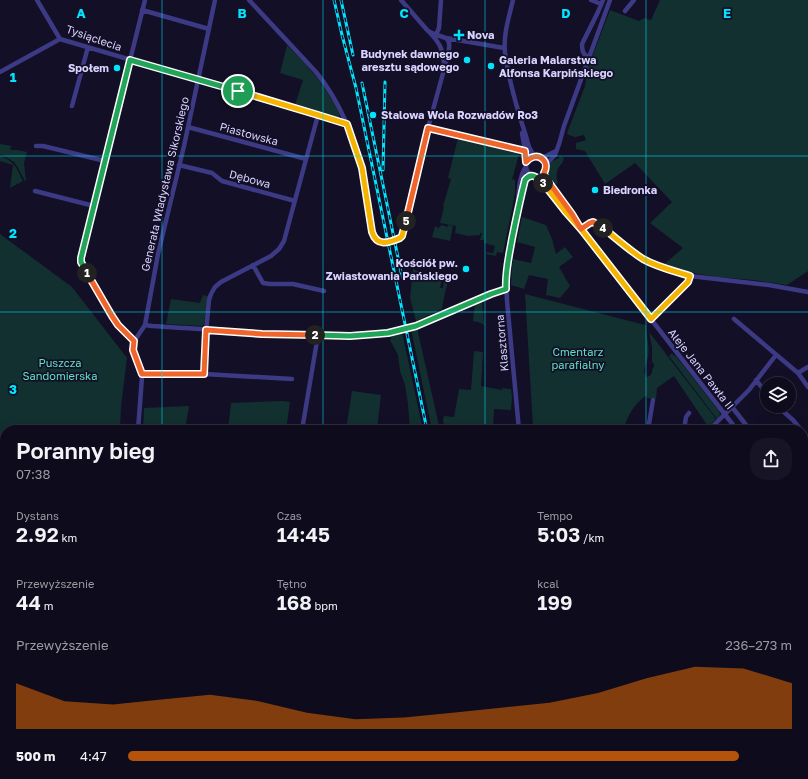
<!DOCTYPE html>
<html lang="pl">
<meta charset="utf-8">
<style>
body{margin:0;font-family:"Golos Text",sans-serif;background:#171425;color:#f1f3f6;height:100vh;display:flex;flex-direction:column;font-size:15px;white-space:nowrap}
*{box-sizing:border-box;margin:0}
p{font-size:13px;color:#9b9ba3}
.icon{flex:none;width:22px;height:22px;fill:none;stroke:currentColor;stroke-width:2;stroke-linecap:round;stroke-linejoin:round}
.map{position:relative;flex:1;overflow:hidden}
.sheet{position:absolute;left:0px;top:425px;width:808px;height:354px;display:flex;flex-direction:column;background:#0e0b1c;border-radius:16px 16px 0 0;box-shadow:0 4px 16px #0002,0 0 0 1px #2e2b3b}
.sheet>*{flex:none}
.fabs{position:absolute;left:760px;top:377px;display:grid;gap:8px}
.fabs a{display:grid;place-items:center;width:36px;height:36px;border-radius:50%;background:#0e0b1c;box-shadow:0 4px 16px #0002,0 0 0 1px #2e2b3b;font-size:20px}
.pin{position:absolute;display:grid;place-items:center;width:34px;height:34px;color:#fff;margin:-17px;border:2px solid #fff;border-radius:50%;box-shadow:0 1px 4px #0007}
.km{position:absolute;width:20px;height:20px;margin:-10px;border-radius:50%;background:#222;color:#fff;font-size:11px;line-height:20px;text-align:center}
.round{display:grid;place-items:center;flex:none;width:42px;height:42px;border-radius:16px;background:#171425}
.overview{display:flex;align-items:center;justify-content:space-between;height:68px;padding:0 16px}
h1{font-size:22px;font-weight:600;line-height:30px}
.figures{display:grid;grid-template-columns:repeat(3,1fr);gap:6px;height:68px;padding:4px 16px}
.figures div{display:grid;align-content:center}
.figures b{font-size:20px;font-weight:600}
.figures small{font-size:11px;font-weight:400}
.figures p{font-size:11px}
.chart{height:112px;padding:8px 16px}
.chart p{display:flex;justify-content:space-between}
.chart svg{width:100%;height:72px;margin-top:4px;fill:#b45309;opacity:.7}
ul{padding:0 16px;list-style:none;font-size:13px}
li{display:grid;grid-template-columns:64px 48px 1fr;align-items:center;height:30px}
li i{height:10px;border-radius:5px;background:#b45309}
.map>svg:first-child{display:block}
</style>
<div class="map">
<svg width="808" height="779" viewBox="0 0 808 779">
<rect width="100%" height="100%" fill="#130f26"/>
<path fill="#12302f" d="M660 0H808V271L787 285 753 280 718 277 693 273 679 269 661 267 683 248 650 223 672 202 635 163 605 184 585 151 576 149V143L586 140 584 135 575 137 569 135 567 133 585 86 588 68 610 10 639 21 644 18 651 20Z
M287 45C304 62 320 79 332 100 335 105 339 111 340 117L338 118 295 105 303 80 280 73Z
M458 138 519 154 512 180 514 179 515 180V194L503 253 497 252 496 256 486 254 487 252 493 253 495 246 484 243V240H480L482 233H480V235L468 236 455 233 456 226 440 223 444 207 443 206 451 179 448 178Z
M0 144 12 146 10 148 11 150H17L27 152 24 163 26 181H25L18 168 14 162 0 154Z
M0 155C16 164 15 165 23 181L10 188 13 165 0 161Z
M560 156 564 158C563 163 562 163 559 167 556 171 556 178 558 183L555 185C553 182 550 179 548 177 545 172 548 164 551 161L555 160 559 158Z
M522 217 546 225 552 239 556 254 565 247 573 257 559 267 570 286 560 298 546 295 548 279 529 275 524 289 511 285 512 268 513 259 531 263 535 247 517 242Z
M441 225 448 227V225L453 226 450 241 432 237 435 226 438 228 440 227Z
M0 234 72 287 127 358 121 407 120 430H5V774H158L159 779H0Z
M413 269 422 273 431 275V277L442 280 440 288H443L444 280 448 281 444 297 442 309 416 321 410 298Z
M525 294 645 325 646 326C646 336 650 346 648 356 647 365 641 369 647 377 655 374 650 372 654 366V364L652 362V347L649 332 716 419 705 430H703L707 425 674 376 657 388 656 399 647 398V395C635 403 627 415 624 430H549L533 427Z
M203 295 208 296 204 324 202 326 166 324 171 299 200 303Z
M491 297 482 301 484 324H485V326V325L478 322 473 321 475 304Z
M417 328 440 430H432L411 329Z
M402 332 423 430H410L408 404 405 385 400 371 398 355 390 340 393 334Z
M474 351 483 352 481 386 502 390V388L511 389 512 397 511 410 494 409 493 430H445L443 420 444 416 454 417 459 389 471 390Z
M672 353 674 356 675 355 719 411 720 415 717 419 669 356Z
M352 391 381 395 377 430H346Z
M282 401 290 402 286 430H228L231 403Z
M189 406 185 430H143L144 408Z
M808 617V657L803 655C803 645 800 624 808 617Z
M803 720 808 726V779H781V774H803Z
M730 774H750V776H770V774H774V779H734V776L730 775Z"/>
<g fill="none" stroke-linecap="round" stroke-linejoin="round">
<path stroke="#3d3a85" stroke-width="4.5" d="M37 0 60 39 318 115 347 124
M249 0 316 72C341 103 357 144 365 184 367 195 368 206 370 217 371 224 371 232 374 238 379 245 393 242 400 238 402 237 403 234 404 231L428 128 448 55C449 49 451 42 446 38
M401 0 428 31 434 34 446 38 504 48
M513 0C509 17 503 35 505 53 509 81 517 109 526 136 528 144 529 150 535 156
M591 0 601 4
M142 10 209 29
M625 11 634 0
M430 33C440 43 443 50 444 64
M435 37 439 28 441 0
M589 57C583 55 582 51 582 44L598 12 603 0
M0 72 60 39
M72 106 88 47
M188 127 306 159
M428 128 525 151
M522 133 527 162
M36 146H43L105 161
M526 166a10 10 0 1 1 20 0a10 10 0 1 1-20 0Z
M542 158 556 151
M546 164 555 155 559 144 564 126 610 0
M179 165 212 173 222 181 295 201
M544 173 545 177 574 218
M536 177 544 184 565 211 581 229 737 430
M35 191 94 206
M518 201C519 189 519 178 525 168
M581 229 590 223 593 222 600 225 629 249 643 259 657 266 690 276 769 285 808 292
M253 265 263 283 270 284H293L324 291
M651 319 688 282 690 276
M734 319 798 373 808 387
M145 325 152 326C202 329 253 333 304 335 334 336 366 338 395 331
M416 326 492 293 506 289
M134 341 118 325 112 316 82 265 81 262V258L145 0
M798 373 808 367
M142 374H204L292 379
M204 374 206 332 209 300 211 294 215 287 221 282 271 256 279 249 284 241 318 115
M756 380 767 394
M777 406 793 420 801 430
M732 407 750 430
M138 430 142 377 140 367 133 350V343L145 325 158 254 184 146 215 0
M302 430 318 335
M519 430 507 301 506 276 509 253 518 208 525 180 528 177 531 176
M648 430 653 400
M684 430 686 417 689 413
M709 430 749 390 776 355
M803 433 808 439
M803 495 808 491
M803 516 808 523
M803 530 808 537
M803 553 808 548
M803 560 808 556
M803 602 807 598 808 599
M803 700 808 707
M803 714 808 710
M239 774 251 779
M491 774 492 779
M496 774 498 779
M676 774 678 779
M728 774V779
M505 779 525 774
M778 779V774"/>
<defs>
<path id="rail" d="M334 0 342 35 356 88 427 430
M341 0 353 55
M362 83 402 277
M383 170 385 82
M568 774 570 779
M575 774 578 779
M464 779 466 774"/>
</defs>
<use href="#rail" stroke="#00e5ff" stroke-width="3"/>
<use href="#rail" stroke="#130f26" stroke-width="1.5" stroke-dasharray="4.5" stroke-linecap="butt"/>
<path stroke="#3d3a85" stroke-width="4.5" d="M395 331 416 326"/>
</g>
<g fill="none" stroke-linecap="round" stroke-linejoin="round">
<defs>
<path id="split-1" d="M87 273 81 262V258L130 60 238 91"/>
<path id="split-2" d="M87 273 112 316 118 325 134 341 133 350 142 374H204L206 330 262 334 315 335"/>
<path id="split-3" d="M315 335 350 336 376 334 388 333 416 326 491 294 506 289C505 272 509 256 512 239 516 219 520 200 525 180 531 172 537 177 543 183"/>
<path id="split-4" d="M543 183 565 211 581 229 651 319 688 282 690 276C674 271 657 267 643 259 629 250 616 238 603 228"/>
<path id="split-5" d="M406 221 428 128 525 151 526 162C536 150 551 160 544 173L545 177 572 214 581 229 590 223 593 222 603 228"/>
<path id="split-6" d="M238 91 318 115 347 124 362 168 372 232C377 247 388 243 400 238L402 236 406 221"/>
</defs>
<use href="#split-1" stroke="#fff" stroke-width="8"/>
<use href="#split-2" stroke="#fff" stroke-width="8"/>
<use href="#split-3" stroke="#fff" stroke-width="8"/>
<use href="#split-4" stroke="#fff" stroke-width="8"/>
<use href="#split-5" stroke="#fff" stroke-width="8"/>
<use href="#split-6" stroke="#fff" stroke-width="8"/>
<use href="#split-1" stroke="#22a559" stroke-width="5"/>
<use href="#split-2" stroke="#f0652b" stroke-width="5"/>
<use href="#split-3" stroke="#22a559" stroke-width="5"/>
<use href="#split-4" stroke="#f5b400" stroke-width="5"/>
<use href="#split-5" stroke="#f0652b" stroke-width="5"/>
<use href="#split-6" stroke="#f5b400" stroke-width="5"/>
</g>
<path fill="none" stroke="#00e5ff" stroke-width="1" stroke-opacity="0.55" d="M162 0V430M323 0V430M485 0V430M646 0V430M0 156H808M0 312H808M0 467H5M803 467H808M0 623H5M803 623H808M162 774V779M323 774V779M485 774V779M646 774V779"/>
<g fill="#00e5ff" stroke="#130f26" stroke-width="1.5">
<path d="M457 29h4v4h4v4h-4v4h-4v-4h-4v-4h4z"/>
<circle cx="467" cy="60" r="4"/>
<circle cx="491" cy="66" r="4"/>
<circle cx="117" cy="68" r="4"/>
<circle cx="373" cy="115" r="4"/>
<circle cx="595" cy="190" r="4"/>
<circle cx="466" cy="269" r="4"/>
</g>
<g text-anchor="middle" stroke-width="3.5" stroke-linejoin="round" paint-order="stroke">
<g font-size="11" font-weight="bold" fill="#d9d4ff" stroke="#130f26" text-anchor="start">
<text x="467" y="39">Nova</text>
<text x="459" y="58" text-anchor="end">Budynek dawnego<tspan x="459" dy="13">aresztu sądowego</tspan></text>
<text x="499" y="64">Galeria Malarstwa<tspan x="499" dy="13">Alfonsa Karpińskiego</tspan></text>
<text x="109" y="72" text-anchor="end">Społem</text>
<text x="381" y="119">Stalowa Wola Rozwadów Ro3</text>
<text x="603" y="194">Biedronka</text>
<text x="458" y="267" text-anchor="end">Kościół pw.<tspan x="458" dy="13">Zwiastowania Pańskiego</tspan></text>
</g>
<g font-size="11" fill="#d9d4ff" stroke="#130f26">
<text transform="translate(94 38) rotate(19)" y="4">Tysiąclecia</text>
<text transform="translate(249 134) rotate(15)" y="4">Piastowska</text>
<text transform="translate(250 179) rotate(15)" y="4">Dębowa</text>
<text transform="translate(165 184) rotate(-77)" y="4">Generała Władysława Sikorskiego</text>
<text transform="translate(502 343) rotate(-95)" y="4">Klasztorna</text>
<text transform="translate(701 369) rotate(52)" y="4">Aleje Jana Pawła II</text>
</g>
<g font-size="11" fill="#5fe0c0" stroke="#130f26">
<text x="578" y="356">Cmentarz<tspan x="578" dy="13">parafialny</tspan></text>
<text x="60" y="367">Puszcza<tspan x="60" dy="13">Sandomierska</tspan></text>
</g>
</g>
<g font-size="13" text-anchor="middle" font-weight="bold" fill="#00e5ff" stroke="#130f26" stroke-width="3.5" stroke-linejoin="round" paint-order="stroke">
<text x="81" y="18">A</text>
<text x="242" y="18">B</text>
<text x="404" y="18">C</text>
<text x="566" y="18">D</text>
<text x="727" y="18">E</text>
<text x="13" y="82">1</text>
<text x="13" y="238">2</text>
<text x="13" y="394">3</text>
</g>
</svg>
<div class="fabs">
<a><svg class="icon" aria-label="layers" viewBox="0 0 24 24"><path d="M12 4l9 5-9 5-9-5zM3 14l9 5 9-5"/></svg></a>
</div>
<div class="pin" style="left:238px;top:91px;background:#1e9e55"><svg class="icon" aria-label="arrive" viewBox="0 0 24 24"><path d="M6 21V4h12l-3 4 3 4H6"/></svg></div>
<b class="km" style="left:87px;top:273px">1</b>
<b class="km" style="left:315px;top:335px">2</b>
<b class="km" style="left:543px;top:183px">3</b>
<b class="km" style="left:603px;top:228px">4</b>
<b class="km" style="left:406px;top:221px">5</b>
<section class="sheet">
<div class="overview"><div><h1>Poranny bieg</h1><p>07:38</p></div><a class="round"><svg class="icon" aria-label="share" viewBox="0 0 24 24"><path d="M12 15V3M7 8l5-5 5 5M5 13v7h14v-7"/></svg></a></div>
<div class="figures">
<div><p>Dystans</p><b>2.92<small> km</small></b></div>
<div><p>Czas</p><b>14:45</b></div>
<div><p>Tempo</p><b>5:03<small> /km</small></b></div>
</div>
<div class="figures">
<div><p>Przewyższenie</p><b>44<small> m</small></b></div>
<div><p>Tętno</p><b>168<small> bpm</small></b></div>
<div><p>kcal</p><b>199</b></div>
</div>
<div class="chart"><p><span>Przewyższenie</span>236–273 m</p>
<svg viewBox="0 0 160 44" preserveAspectRatio="none"><path d="M0 44V16L10 27L20 29L30 26L40 23L50 27L60 34L70 38L80 37L90 34L100 31L110 28L120 22L130 13L140 6L150 7L160 16V44z"/></svg>
</div>
<ul>
<li><b>500 m</b>4:47<i style="width:92%"></i></li>
</ul>
</section>
</div>
